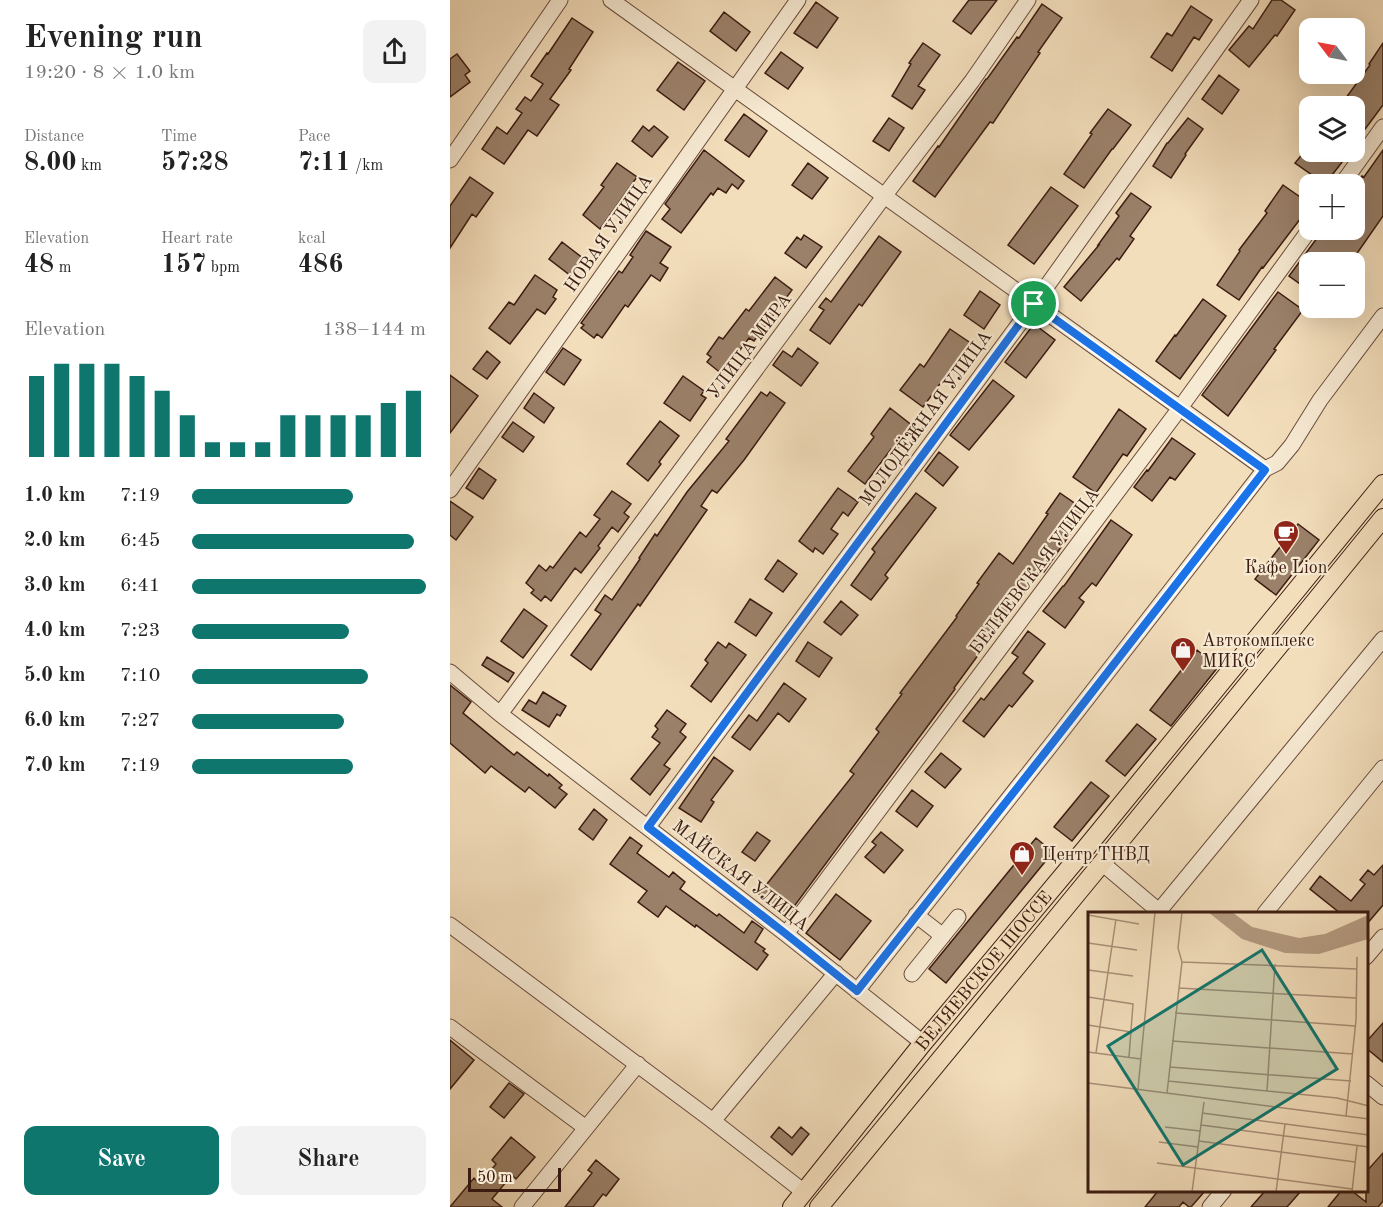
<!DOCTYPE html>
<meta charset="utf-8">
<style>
body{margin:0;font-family:"Old Standard TT",serif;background:#f2f2f2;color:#222;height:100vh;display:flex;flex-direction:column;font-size:22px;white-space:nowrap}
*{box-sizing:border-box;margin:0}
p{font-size:20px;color:#767676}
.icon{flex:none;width:33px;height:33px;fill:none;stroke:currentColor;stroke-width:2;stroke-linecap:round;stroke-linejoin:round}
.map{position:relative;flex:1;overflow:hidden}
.panel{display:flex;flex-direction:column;background:#fff;width:450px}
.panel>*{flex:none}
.needle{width:39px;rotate:302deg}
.controls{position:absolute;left:849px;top:18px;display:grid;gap:12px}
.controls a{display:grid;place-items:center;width:66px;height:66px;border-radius:12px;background:#fff;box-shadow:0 6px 24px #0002;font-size:30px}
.scale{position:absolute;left:18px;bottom:15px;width:93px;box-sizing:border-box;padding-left:6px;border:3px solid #3c1c11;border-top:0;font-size:16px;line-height:21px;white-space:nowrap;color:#3c1c11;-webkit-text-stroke:4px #f7ead3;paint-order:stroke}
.pin{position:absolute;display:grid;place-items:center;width:51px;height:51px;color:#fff;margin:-26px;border:3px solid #fff;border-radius:50%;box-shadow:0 2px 6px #0007}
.round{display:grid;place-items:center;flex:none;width:63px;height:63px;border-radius:12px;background:#f2f2f2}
.headline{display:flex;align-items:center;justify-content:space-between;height:102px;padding:0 24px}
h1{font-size:33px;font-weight:800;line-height:45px}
.figures{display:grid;grid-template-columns:repeat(3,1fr);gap:9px;height:102px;padding:6px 24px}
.figures div{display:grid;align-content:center}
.figures b{font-size:26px;font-weight:800}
.figures small{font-size:16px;font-weight:400}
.figures p{font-size:16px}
.chart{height:168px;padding:12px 24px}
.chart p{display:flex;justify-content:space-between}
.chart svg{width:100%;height:108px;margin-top:6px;stroke:#0f766e;stroke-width:6}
.cta{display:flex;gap:12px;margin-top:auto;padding:12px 24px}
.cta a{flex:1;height:69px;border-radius:12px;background:#0f766e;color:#fff;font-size:24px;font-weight:800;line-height:69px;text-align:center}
.cta a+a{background:#f2f2f2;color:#222}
ul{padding:0 24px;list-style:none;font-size:20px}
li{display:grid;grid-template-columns:96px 72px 1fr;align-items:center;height:45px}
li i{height:15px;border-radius:8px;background:#0f766e}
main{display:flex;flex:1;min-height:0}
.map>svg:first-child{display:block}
</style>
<main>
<section class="panel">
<div class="headline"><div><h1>Evening run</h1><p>19:20 · 8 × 1.0 km</p></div><a class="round"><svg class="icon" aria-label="share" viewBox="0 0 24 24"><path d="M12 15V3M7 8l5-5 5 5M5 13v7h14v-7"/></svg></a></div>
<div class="figures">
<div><p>Distance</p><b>8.00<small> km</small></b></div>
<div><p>Time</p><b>57:28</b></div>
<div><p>Pace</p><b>7:11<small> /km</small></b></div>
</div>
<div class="figures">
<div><p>Elevation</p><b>48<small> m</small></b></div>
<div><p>Heart rate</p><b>157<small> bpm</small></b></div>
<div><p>kcal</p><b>486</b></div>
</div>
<div class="chart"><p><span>Elevation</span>138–144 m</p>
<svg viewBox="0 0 160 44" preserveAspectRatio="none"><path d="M5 44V11M15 44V6M25 44V6M35 44V6M45 44V11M55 44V17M65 44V27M75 44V38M85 44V38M95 44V38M105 44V27M115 44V27M125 44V27M135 44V27M145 44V22M155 44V17"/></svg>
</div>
<ul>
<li><b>1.0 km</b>7:19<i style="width:69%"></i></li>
<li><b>2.0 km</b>6:45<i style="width:95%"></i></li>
<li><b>3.0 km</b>6:41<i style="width:100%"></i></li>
<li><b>4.0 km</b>7:23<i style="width:67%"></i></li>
<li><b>5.0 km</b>7:10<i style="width:75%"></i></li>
<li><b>6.0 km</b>7:27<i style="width:65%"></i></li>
<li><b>7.0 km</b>7:19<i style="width:69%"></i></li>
</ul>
<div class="cta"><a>Save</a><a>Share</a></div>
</section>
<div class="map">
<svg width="933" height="1207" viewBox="0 0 933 1207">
<rect width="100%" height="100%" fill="#f3debc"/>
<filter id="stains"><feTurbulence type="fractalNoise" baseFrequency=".00333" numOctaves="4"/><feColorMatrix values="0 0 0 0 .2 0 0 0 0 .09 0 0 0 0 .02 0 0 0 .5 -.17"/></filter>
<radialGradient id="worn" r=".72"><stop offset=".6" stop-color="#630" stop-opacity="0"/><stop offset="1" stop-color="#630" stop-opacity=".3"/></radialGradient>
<path fill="#9b816a" stroke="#3c1c11" stroke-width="1.5" d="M519 0H547L521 34 503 21Z
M822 0H831L845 10 827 36 825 35 799 67 779 50 799 26 803 29Z
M366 2 388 18 367 48 344 33Z
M592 4 612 18 588 52 590 53 543 123 540 122 485 197 463 181 488 146 489 147 536 79H537L567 37 569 38Z
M741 6 762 20 749 40 744 37 722 71 701 57 717 33 722 36Z
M274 12 300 32 286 51 260 31Z
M122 18 143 32 119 69 121 70 100 99 109 105 87 136 78 130 54 164 32 149 47 127 57 134 72 113 66 109 75 97 81 101 93 84 81 76 97 53 98 54Z
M473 43 490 55 468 86 475 90 462 109 442 96 461 64 459 63Z
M933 43V105L904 144V106H890L920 65 919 64Z
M331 52 353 68 338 89 315 73Z
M7 54 20 71 15 75 20 82 0 97V59Z
M228 62 255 81 234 110 207 90Z
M769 75 789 90 772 114 752 99Z
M658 109 681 125 663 149H662L634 188 614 174 642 134 640 133Z
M294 114 317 131 299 157 275 140Z
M439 118 454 128 439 151 423 141Z
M738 118 753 129 735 154 736 155 721 178 703 166 717 143H718Z
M193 126 199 131 204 126 218 137 202 157 182 141Z
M254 150 294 181 288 189 282 184 276 193 268 188 263 195 261 193 231 233 212 219 220 209 215 204Z
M933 150V216L901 262H860V291L839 276 873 230H904V186L912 176 914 177Z
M854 152H900L875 184 845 163Z
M167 163 187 177 150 229 133 215 154 187 151 185Z
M358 163 378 178 362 199 342 185Z
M20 177 43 193 26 217 22 214 0 248V206Z
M833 185 860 204V206L813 268 812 267 789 300 767 285 790 251 789 250 817 213 815 211Z
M601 187 628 206 584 264 558 245Z
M681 193 701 207 680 236 684 239 669 260 667 258 631 301 614 287 649 245H648L669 216 666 213Z
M196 231 221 247 210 263 218 268 210 281 201 275 178 307 175 305 152 338 147 334 144 338 131 328 134 325 131 323 169 271 172 273 183 257 180 255Z
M354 235 372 247 356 268 335 253 347 237 351 240Z
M429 236 451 252 412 306 409 304 380 344 360 330 374 310 369 307 376 298 381 302Z
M112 242 134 259 121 276 99 259Z
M85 275 107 290 103 297 106 299 95 314 87 309 60 344 39 328 59 302 64 305Z
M325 277 342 290 304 341 299 338 272 374 257 362 261 357 257 354 269 337 273 339 296 309 299 311Z
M530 291 550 305 534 329 514 315Z
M828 292 853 310 824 349 826 350 778 416 752 395Z
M753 299 776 316 730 379 706 361 725 335 726 336Z
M584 324 605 340 576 378 555 362Z
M500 329 522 344 503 372 500 370 473 407 450 390 470 364 474 367Z
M113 348 131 360 114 385 96 372Z
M348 348 368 363 351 386 323 365 333 351 342 357Z
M37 351 50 362 37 379 23 369Z
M0 375 28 396 0 433Z
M233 376 254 391 251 395 256 398 240 421 214 403Z
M543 380 564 396 519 450 500 435Z
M311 392 317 396 320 392 335 403 294 460 267 493 262 490 251 506 257 510 190 606 188 604 141 670 121 655 151 614 145 610 155 595 162 600 190 559 189 558 205 534 207 536 237 492 279 441 276 439Z
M84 393 104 408 94 423 74 408Z
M440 408 464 427 445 452 441 449 415 484 398 471 424 437 421 434Z
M669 409 696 429 677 456 673 454 646 493 623 477Z
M210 421 229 436 209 462 211 464 198 481 177 464Z
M63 422 84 437 73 452 52 437Z
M722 438 745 454 725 480 720 477 702 501 684 487 697 470 698 471Z
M489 452 508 467 493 486 475 471Z
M29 468 46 480 33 499 16 488Z
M388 488 408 502 398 516 393 512 381 529 388 534 373 554 365 548 363 552 349 541Z
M162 491 181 504 174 513 179 517 168 532 162 527 148 546 150 548 131 573 125 568 101 601 95 596 91 601 81 593 84 590 76 583 89 565 96 571 100 566 103 568 130 532 136 537 150 519 144 515Z
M466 493 486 508 435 575 438 578 421 600 401 585 425 552 422 549Z
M610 493 636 511 594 572 591 570 533 646 534 647 504 688 505 689 337 916 309 894 404 774 400 771 429 732 426 729 452 694 450 693 507 617 506 616 529 584 527 583 549 553 563 564 598 514 596 513Z
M0 501 23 517 6 540 0 535Z
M661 520 682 535 646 586 642 583 629 598 634 602 615 628 593 611 613 586H614Z
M848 524 869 540 826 595 805 579Z
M328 560 347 574 333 592 315 579Z
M300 599 322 613 306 636 285 622Z
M391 601 408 615 391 635 374 622Z
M74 609 97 626 73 658 51 641Z
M578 631 595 644 573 673 583 681 562 707 559 705 534 737 513 721 531 698 534 700 568 657 562 653Z
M268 642 276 648 279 643 296 655 261 702 241 686 258 663 255 660Z
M358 642 382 658 369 677 346 661Z
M747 650 768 667 721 726 700 710Z
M37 657 64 673 58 682 32 665Z
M334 683 356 699 339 722 328 713 300 750 282 737 299 715 307 721Z
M0 685 21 702 13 713 64 755 67 752 98 776 99 774 112 785 109 788 117 794 105 808 79 787 75 792 41 766 35 773 0 743Z
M93 692 116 706 110 716 107 714 99 727 72 710 79 700 86 704Z
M217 710 236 724 230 732 236 737 214 765 220 769 200 795 181 779 210 743 202 737 208 729 205 726Z
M687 724 706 739 675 776 656 761Z
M491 753 511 769 495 788 475 772Z
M264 757 283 771 261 800 264 802 251 822 229 808Z
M641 782 659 796 622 841 604 827Z
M462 790 483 806 467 827 446 811Z
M144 809 157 820 143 840 129 829Z
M307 832 320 841 305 861 292 852Z
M431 832 453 850 434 873 415 857 426 845 422 842Z
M180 837 192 846 187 853 219 877 223 872 235 882 230 889 267 916 269 914 294 933 302 921 313 929 305 942 315 949 313 951 318 955 307 970 246 925 245 927 216 906 208 917 188 902 197 891 160 864Z
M586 838 603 852 496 983 479 969Z
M933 865V905L916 925V913H890L860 889 870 876 901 901 915 884 910 880 918 870 924 875Z
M386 894 421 921 390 960 356 933Z
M933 1023V1062L916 1048V1042Z
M0 1040 24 1060 0 1089Z
M59 1083 74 1094 54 1118 40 1107Z
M329 1127 342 1138 351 1127 359 1134 342 1155 321 1137Z
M61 1137 85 1157 66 1179 62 1175 42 1199 52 1207H0L24 1178 30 1184 46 1164 42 1160Z
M933 1153V1201L928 1207H878L891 1191H902L916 1202V1172Z
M146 1160 169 1179 156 1196 153 1194 143 1207H115L142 1173 138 1170Z
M708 1191H755L741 1207H739L733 1202 729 1207H695Z
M815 1191H851L837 1207H801Z"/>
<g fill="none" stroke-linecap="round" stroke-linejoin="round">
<defs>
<path id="minor" d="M161 0 815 469
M0 160 110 0
M892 184 933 127
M0 490 348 0
M0 672 50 714 336 934 473 1043
M50 714 435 195 522 81 578 0
M198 827 584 304 801 0
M652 863 711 913
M709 911 933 639
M815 913 933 768
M466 915 493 936
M0 925 263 1121 354 1192
M336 934 730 408 860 229
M916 957 933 937
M462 974 508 917
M407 991 601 745 815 469 827 463 842 445 870 400 933 316
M0 1027 136 1128
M916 1083 933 1097
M263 1121 386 973
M72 1207 188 1064
M760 1207 774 1190"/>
<g id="major">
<path id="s1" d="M342 1207 473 1043 636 848 933 484"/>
<path d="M369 1207 652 863 933 518"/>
</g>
</defs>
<use href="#minor" stroke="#6a4c3c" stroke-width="17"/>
<use href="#major" stroke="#3c1c11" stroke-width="20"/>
<use href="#minor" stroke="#f7ead3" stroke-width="15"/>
<use href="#major" stroke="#f3debc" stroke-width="18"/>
</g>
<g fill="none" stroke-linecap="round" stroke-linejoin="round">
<defs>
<path id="route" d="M584 304 815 470 601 745 407 991 336 934 198 827Z"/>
</defs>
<use href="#route" stroke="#fff" stroke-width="12"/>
<use href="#route" stroke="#1a73e8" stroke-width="8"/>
</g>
<defs>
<symbol id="cafe-pin" viewBox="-11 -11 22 30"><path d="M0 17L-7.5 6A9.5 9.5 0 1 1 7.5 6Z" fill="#8f2418" stroke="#f7ead3"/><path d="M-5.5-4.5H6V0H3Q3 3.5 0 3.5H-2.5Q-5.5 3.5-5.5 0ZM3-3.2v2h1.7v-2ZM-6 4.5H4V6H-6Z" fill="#fff"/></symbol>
<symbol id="shop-pin" viewBox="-11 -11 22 30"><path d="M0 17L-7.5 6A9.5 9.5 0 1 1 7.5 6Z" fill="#8f2418" stroke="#f7ead3"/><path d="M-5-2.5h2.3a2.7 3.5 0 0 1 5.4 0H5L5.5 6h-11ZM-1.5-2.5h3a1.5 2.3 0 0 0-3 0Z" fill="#fff"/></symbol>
</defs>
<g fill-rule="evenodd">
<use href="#cafe-pin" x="821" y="518" width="30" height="40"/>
<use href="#shop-pin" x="718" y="635" width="30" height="40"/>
<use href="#shop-pin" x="557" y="839" width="30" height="40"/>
</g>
<g text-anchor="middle" stroke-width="4.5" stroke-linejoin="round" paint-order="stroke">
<g font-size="18" fill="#3c1c11" stroke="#f7ead3">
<text transform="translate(158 233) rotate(-55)" y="6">НОВАЯ УЛИЦА</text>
<text transform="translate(299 346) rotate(-53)" y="6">УЛИЦА МИРА</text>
<text transform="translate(475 418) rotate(-54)" y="6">МОЛОДЁЖНАЯ УЛИЦА</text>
<text transform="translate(584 571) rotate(-53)" y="6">БЕЛЯЕВСКАЯ УЛИЦА</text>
<text transform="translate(291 875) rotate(38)" y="6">МАЙСКАЯ УЛИЦА</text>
<text dy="6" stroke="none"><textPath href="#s1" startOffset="304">БЕЛЯЕВСКОЕ ШОССЕ</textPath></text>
</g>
<g font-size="18" fill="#3c1c11" stroke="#f7ead3" text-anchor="start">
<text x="836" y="573" text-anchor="middle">Кафе Lion</text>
<text x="752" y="646">Автокомплекс<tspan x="752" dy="21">МИКС</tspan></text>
<text x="592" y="860">Центр ТНВД</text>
</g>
</g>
<g transform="translate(638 912)">
<rect width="280" height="280" fill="#f3debc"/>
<path d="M120 0H144L164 15 211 26 237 22 280 3V27L231 42 197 41 154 27Z" fill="#b59c82"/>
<path fill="none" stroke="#aa9078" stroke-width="1.5" d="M0 3 51 12M0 31 49 38M94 50 269 57M0 58 45 64M91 76 268 86M0 85 45 92 41 145M87 101 267 114M0 113 43 120M84 129 265 142M0 140 53 147M8 141 28 7M82 155 263 169M80 169 249 186 281 194M0 171 281 207M50 177 67 0M179 179 187 52M79 181 94 50 90 36 94 0M114 201 281 223M258 204 268 108 269 45M113 213 281 235M77 215 112 219M111 229 267 250M71 230 110 235M69 251 264 277M104 280 116 190M188 280 197 212M264 280 269 234"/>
<path fill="#0f766e" fill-opacity="0.15" stroke="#0f766e" stroke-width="3" d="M174 38 249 157 95 253 20 134Z"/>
<rect width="280" height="280" fill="none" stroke="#3c1c11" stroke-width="3"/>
</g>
<rect width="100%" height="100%" filter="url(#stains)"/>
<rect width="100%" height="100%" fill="url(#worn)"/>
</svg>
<div class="controls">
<a><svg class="needle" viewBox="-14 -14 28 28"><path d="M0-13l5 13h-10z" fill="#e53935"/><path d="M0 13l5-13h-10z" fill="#767676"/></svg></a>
<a><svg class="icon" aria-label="layers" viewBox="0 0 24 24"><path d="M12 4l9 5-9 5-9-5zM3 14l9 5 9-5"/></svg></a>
<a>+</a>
<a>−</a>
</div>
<div class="scale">50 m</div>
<div class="pin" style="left:584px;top:304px;background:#1e9e55"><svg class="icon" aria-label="arrive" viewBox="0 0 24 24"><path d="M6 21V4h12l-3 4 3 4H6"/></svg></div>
</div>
</main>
